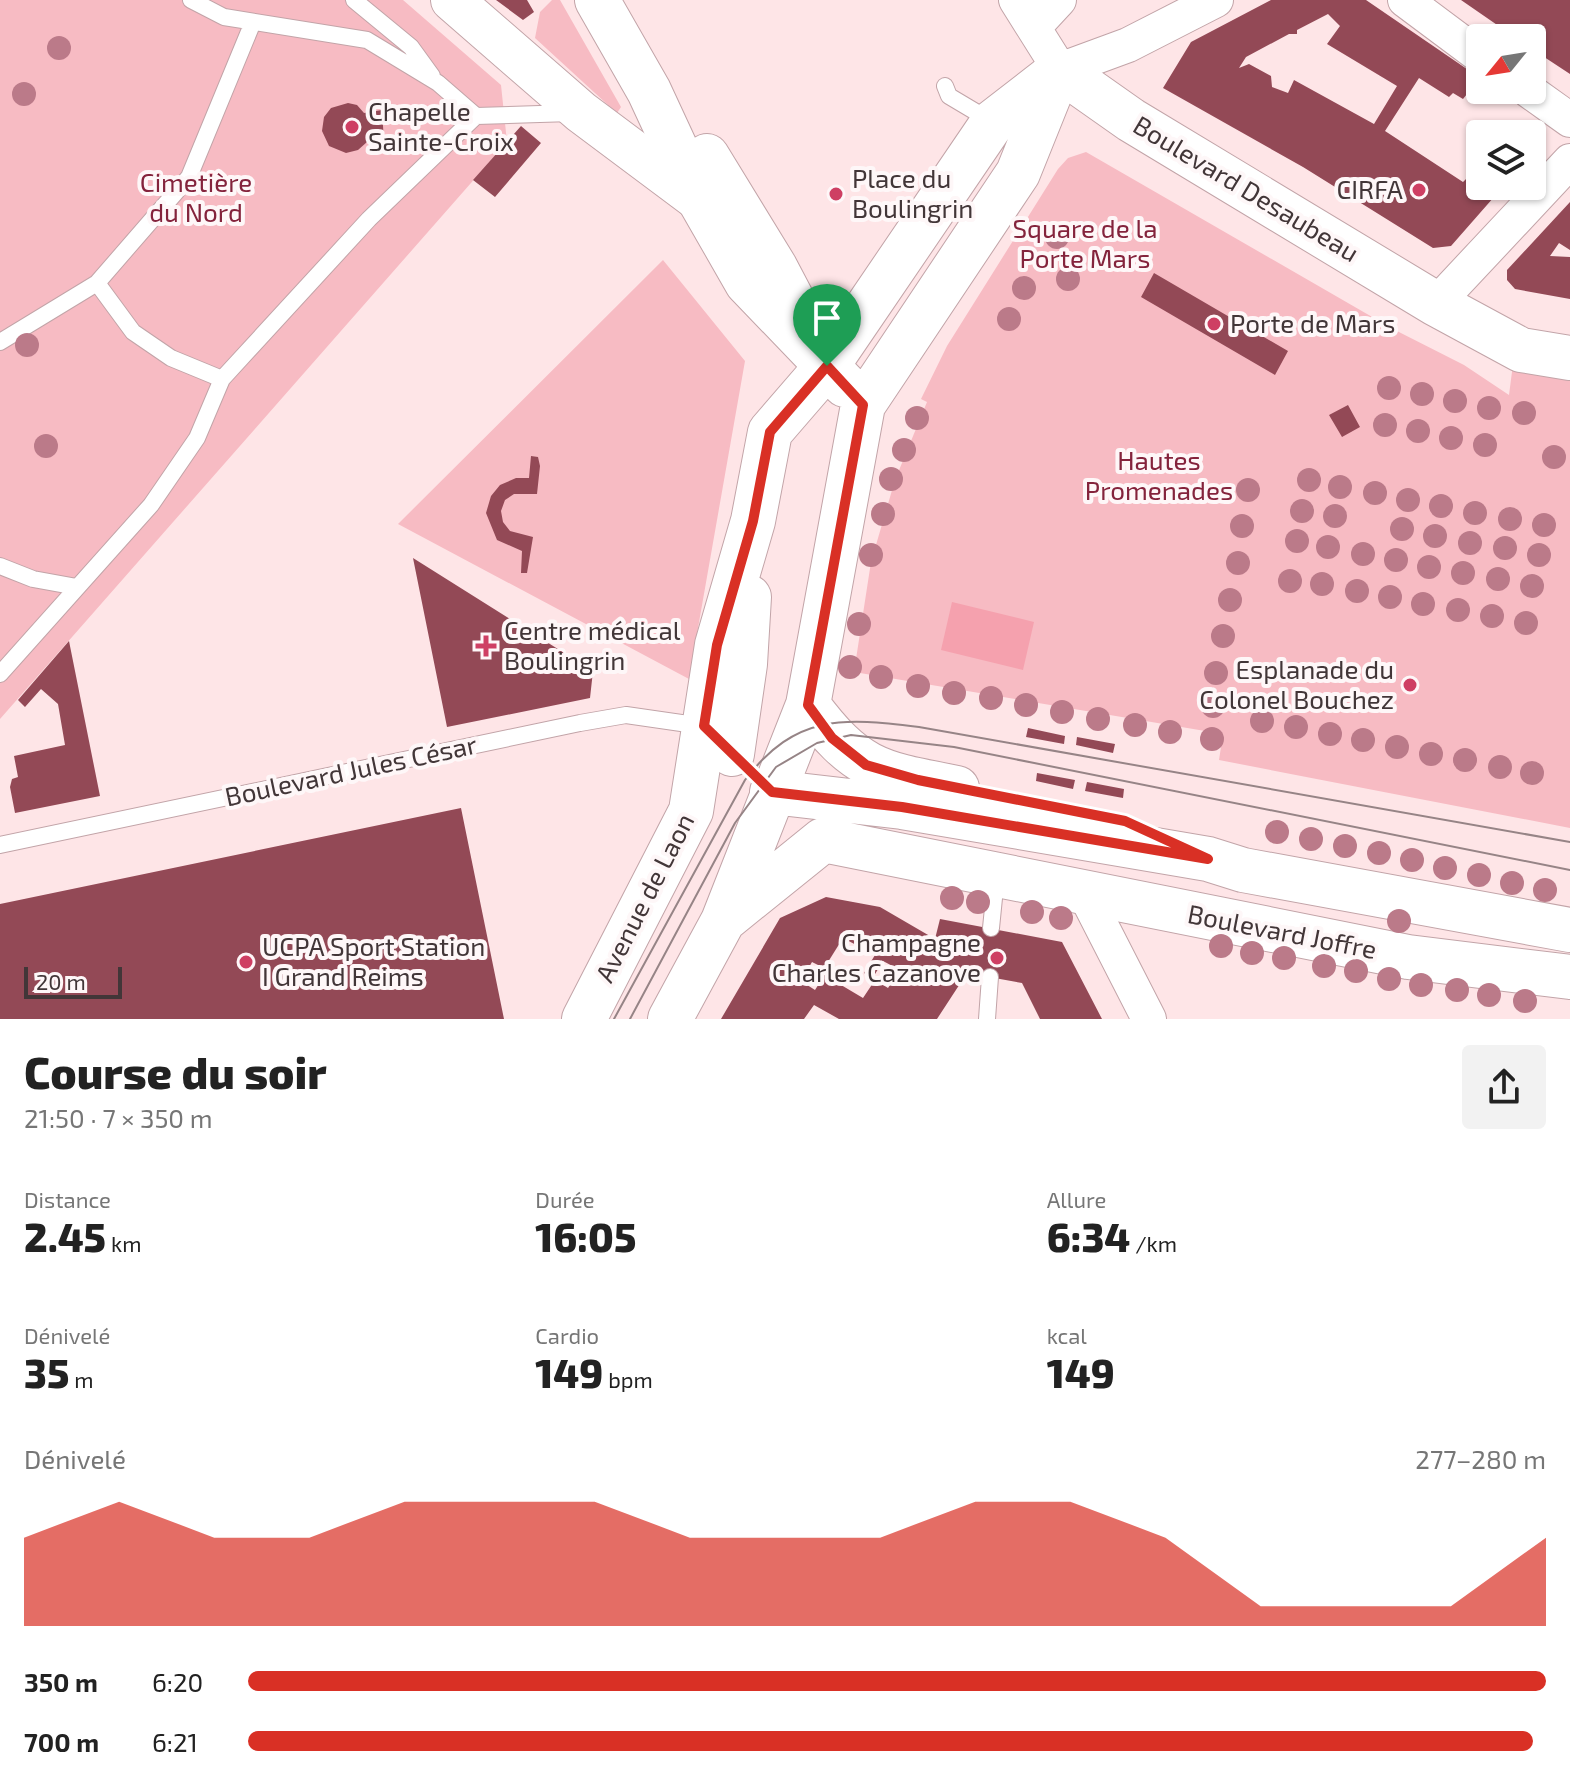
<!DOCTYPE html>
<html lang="fr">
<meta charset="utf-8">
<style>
body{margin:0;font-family:"Exo 2",sans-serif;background:#f2f2f2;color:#222;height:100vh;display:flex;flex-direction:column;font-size:30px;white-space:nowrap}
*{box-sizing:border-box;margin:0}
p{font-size:26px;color:#767676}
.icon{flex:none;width:44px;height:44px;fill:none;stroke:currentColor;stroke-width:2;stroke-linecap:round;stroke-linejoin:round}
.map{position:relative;height:1019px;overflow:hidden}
.drawer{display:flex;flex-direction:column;background:#fff;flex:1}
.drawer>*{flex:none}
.needle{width:52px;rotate:240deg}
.fabs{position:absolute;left:1466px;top:24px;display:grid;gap:16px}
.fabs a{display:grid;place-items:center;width:80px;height:80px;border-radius:8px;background:#fff;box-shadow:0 2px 6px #0004;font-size:40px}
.scale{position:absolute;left:24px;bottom:20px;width:98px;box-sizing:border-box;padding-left:8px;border:4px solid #423638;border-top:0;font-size:22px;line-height:28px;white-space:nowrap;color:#423638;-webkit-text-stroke:6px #fef7f8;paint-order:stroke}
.pin{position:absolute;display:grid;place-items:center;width:68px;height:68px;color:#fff;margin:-82px -34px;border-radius:50% 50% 50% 0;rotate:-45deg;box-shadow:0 0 8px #0007}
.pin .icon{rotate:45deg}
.round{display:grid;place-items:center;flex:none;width:84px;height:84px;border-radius:8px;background:#f2f2f2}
.head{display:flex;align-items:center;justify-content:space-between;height:136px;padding:0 24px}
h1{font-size:44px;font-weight:800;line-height:60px}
.metrics{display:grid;grid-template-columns:repeat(3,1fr);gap:12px;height:136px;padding:8px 24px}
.metrics div{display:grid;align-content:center}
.metrics b{font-size:40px;font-weight:800}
.metrics small{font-size:22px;font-weight:400}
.metrics p{font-size:22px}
.chart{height:224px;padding:16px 24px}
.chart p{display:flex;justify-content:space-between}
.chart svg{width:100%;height:144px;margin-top:8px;fill:#d93025;opacity:.7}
ul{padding:0 24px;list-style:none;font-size:26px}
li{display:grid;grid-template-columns:128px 96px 1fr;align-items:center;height:60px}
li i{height:20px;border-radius:10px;background:#d93025}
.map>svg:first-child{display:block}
</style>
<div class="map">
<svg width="1570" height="1019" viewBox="0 0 1570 1019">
<rect width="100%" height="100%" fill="#fee5e7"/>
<path fill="#f7bbc3" d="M0 0H403L501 85 507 142 0 719Z
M552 0H560L621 107 615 116 607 115 608 105 535 38 540 12Z
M1086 152 1393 329 1464 365 1509 395 1513 364 1570 376V828L1219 760 1223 734 854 672 871 562 895 480 927 402 921 399 947 346 1058 169 1068 158Z
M663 260 745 361 689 679 398 524Z"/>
<path fill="#f5a1ae" d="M952 602 1034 622 1023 670 941 650Z"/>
<path fill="#934956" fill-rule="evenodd" d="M496 0H527L534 12 523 20Z
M1271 0H1366L1480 78 1463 99 1453 93 1449 97 1419 78 1385 131 1463 182 1469 176 1494 197 1451 246 1433 248 1303 167 1163 88 1191 42ZM1328 14 1340 26 1327 44 1397 86 1374 124 1294 80 1288 93 1272 87 1271 76 1249 64 1239 68 1246 57 1289 34H1297V30Z
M1461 0H1570V74L1532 49V38H1516Z
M348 103 357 105 364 113 382 110 384 142H367L358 150 346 153 329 146 322 131 324 117 331 108Z
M521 126 541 143 495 197 473 180Z
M1570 202V250L1559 243 1550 256 1570 257V299L1515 289 1507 280V270Z
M1154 273 1288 351 1275 375 1141 297Z
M1348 405 1360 427 1342 437 1329 415Z
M531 456 538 457 540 466 537 494H514L505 500 501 511 503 522 510 531 533 537 527 573H521L522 551 497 540 486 513 491 496 500 485 516 478H529Z
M413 558 593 671 590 698 447 727Z
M69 641 100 796 15 813 10 787 12 779 18 777 14 756 65 745 58 704 41 689 25 707 18 700Z
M1028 728 1065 736 1064 744 1026 737Z
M1077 737 1115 744 1113 753 1076 745Z
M1037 773 1075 780 1073 789 1036 781Z
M1087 782 1124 789 1123 798 1085 791Z
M461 808 504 1019H0V904Z
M826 897 880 907 935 939 940 919 1062 942 1102 1019H1040L1022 983 967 973 937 1019H839L814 1005 804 1019H721L780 918ZM843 938 875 955 864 973 872 979 883 961 900 970 888 988 875 980 863 998 831 979 836 970 828 962ZM812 962 822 967V979L815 990 801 981Z"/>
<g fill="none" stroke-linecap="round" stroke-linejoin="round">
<defs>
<path id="service" d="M191 0 224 17 367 40 438 83 476 116 572 113
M354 0 411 47 432 76
M945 86 949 96 991 121
M97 283 133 332 171 358 222 379
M0 342 97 283 189 177 253 22
M0 566 33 579 77 587
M0 674 151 505 197 438 222 379 369 219 476 116
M0 845 580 723 626 715 702 726
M991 928 996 878
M987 1019 990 977"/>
<path id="minor" d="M1016 0 1060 70 1128 45 1216 0
M1405 0 1480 56
M1034 27 1059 0
M1528 90 1570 120
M1436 304 1570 161
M1084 892 1149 1019"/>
<path id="tertiary" d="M452 0 581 112 700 201"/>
<path id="secondary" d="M597 0 649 91 700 201 747 283 845 385
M1060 70 1131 120 1436 304 1521 350 1570 358
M707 156 775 267 805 324
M808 705C857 771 879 773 957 788
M732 754 745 664 749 597
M772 792 902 807 1208 859 1243 870 1570 930
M823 840 1408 957 1570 977
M725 919 823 840
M584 1019 691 811 717 645 753 521 770 432 827 366 993 122 1060 70
M670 1019 723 921 808 705 863 405 1018 173 1059 71"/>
</defs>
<use href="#service" stroke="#c2a4a8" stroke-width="18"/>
<use href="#minor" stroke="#c2a4a8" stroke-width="36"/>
<use href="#tertiary" stroke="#c2a4a8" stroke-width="44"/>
<use href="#secondary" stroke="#c2a4a8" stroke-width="46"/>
<use href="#service" stroke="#fff" stroke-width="16"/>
<use href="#minor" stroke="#fff" stroke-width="34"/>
<use href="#tertiary" stroke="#fff" stroke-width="42"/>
<use href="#secondary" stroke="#fff" stroke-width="44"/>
<path stroke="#968486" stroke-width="2" d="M614 1019 745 780C796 713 844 718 919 727L1570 842
M630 1019 735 823 776 767 817 743 851 735 954 747 1570 870"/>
</g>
<g fill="#bb7a89">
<circle cx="59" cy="48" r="12"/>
<circle cx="24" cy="94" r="12"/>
<circle cx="1057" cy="237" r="12"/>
<circle cx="1068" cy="279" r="12"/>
<circle cx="1024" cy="288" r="12"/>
<circle cx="1009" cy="319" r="12"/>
<circle cx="27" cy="345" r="12"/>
<circle cx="1389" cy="388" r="12"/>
<circle cx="1422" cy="394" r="12"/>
<circle cx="1455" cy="401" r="12"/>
<circle cx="1489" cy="408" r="12"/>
<circle cx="1524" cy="413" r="12"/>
<circle cx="917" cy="418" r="12"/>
<circle cx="1385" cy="425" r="12"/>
<circle cx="1418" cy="431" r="12"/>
<circle cx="1451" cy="438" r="12"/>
<circle cx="1485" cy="445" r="12"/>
<circle cx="46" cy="446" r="12"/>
<circle cx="904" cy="450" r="12"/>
<circle cx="1554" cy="457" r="12"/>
<circle cx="891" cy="479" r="12"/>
<circle cx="1309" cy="480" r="12"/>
<circle cx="1340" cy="487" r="12"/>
<circle cx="1248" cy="490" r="12"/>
<circle cx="1375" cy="493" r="12"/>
<circle cx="1408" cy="500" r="12"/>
<circle cx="1441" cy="506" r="12"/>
<circle cx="1302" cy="511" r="12"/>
<circle cx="1475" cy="513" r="12"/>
<circle cx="883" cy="514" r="12"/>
<circle cx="1335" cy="516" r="12"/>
<circle cx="1510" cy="519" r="12"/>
<circle cx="1544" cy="525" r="12"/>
<circle cx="1242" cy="526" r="12"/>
<circle cx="1402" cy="529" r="12"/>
<circle cx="1435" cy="536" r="12"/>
<circle cx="1297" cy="541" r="12"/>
<circle cx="1470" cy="543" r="12"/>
<circle cx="1328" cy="547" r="12"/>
<circle cx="1505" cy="548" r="12"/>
<circle cx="1363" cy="554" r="12"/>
<circle cx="871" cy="555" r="12"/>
<circle cx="1539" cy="555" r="12"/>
<circle cx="1396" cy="560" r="12"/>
<circle cx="1238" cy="563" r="12"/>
<circle cx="1429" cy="567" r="12"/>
<circle cx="1463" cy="573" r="12"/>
<circle cx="1498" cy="579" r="12"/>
<circle cx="1290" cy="581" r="12"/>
<circle cx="1322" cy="584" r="12"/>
<circle cx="1532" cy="586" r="12"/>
<circle cx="1357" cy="591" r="12"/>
<circle cx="1390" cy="597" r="12"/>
<circle cx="1230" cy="600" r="12"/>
<circle cx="1423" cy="604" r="12"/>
<circle cx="1458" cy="610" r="12"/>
<circle cx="1492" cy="616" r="12"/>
<circle cx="1526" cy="623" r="12"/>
<circle cx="859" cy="624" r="12"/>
<circle cx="1223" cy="636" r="12"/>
<circle cx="850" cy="667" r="12"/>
<circle cx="1216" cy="673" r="12"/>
<circle cx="881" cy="677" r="12"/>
<circle cx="918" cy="686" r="12"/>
<circle cx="954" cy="693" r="12"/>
<circle cx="991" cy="698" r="12"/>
<circle cx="1026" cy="705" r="12"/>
<circle cx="1213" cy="706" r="12"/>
<circle cx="1062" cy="712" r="12"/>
<circle cx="1098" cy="719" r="12"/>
<circle cx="1262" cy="721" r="12"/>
<circle cx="1135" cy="725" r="12"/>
<circle cx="1296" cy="727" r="12"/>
<circle cx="1170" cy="732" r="12"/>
<circle cx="1330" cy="734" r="12"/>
<circle cx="1212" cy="739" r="12"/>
<circle cx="1363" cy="740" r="12"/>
<circle cx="1397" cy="747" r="12"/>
<circle cx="1431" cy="754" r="12"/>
<circle cx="1465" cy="760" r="12"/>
<circle cx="1500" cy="767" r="12"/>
<circle cx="1532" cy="773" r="12"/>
<circle cx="1277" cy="832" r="12"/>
<circle cx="1311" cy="839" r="12"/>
<circle cx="1345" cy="846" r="12"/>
<circle cx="1379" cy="853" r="12"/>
<circle cx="1412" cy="860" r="12"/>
<circle cx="1445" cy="868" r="12"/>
<circle cx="1479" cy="875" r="12"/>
<circle cx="1512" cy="883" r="12"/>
<circle cx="1545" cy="890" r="12"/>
<circle cx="952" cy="898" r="12"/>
<circle cx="978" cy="902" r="12"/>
<circle cx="1032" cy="912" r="12"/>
<circle cx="1061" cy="918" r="12"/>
<circle cx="1399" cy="921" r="12"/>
<circle cx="1221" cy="946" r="12"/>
<circle cx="1252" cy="953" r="12"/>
<circle cx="1284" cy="958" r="12"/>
<circle cx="1324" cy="966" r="12"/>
<circle cx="1356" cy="971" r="12"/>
<circle cx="1389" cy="979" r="12"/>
<circle cx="1421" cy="985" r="12"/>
<circle cx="1457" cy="990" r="12"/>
<circle cx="1489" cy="995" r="12"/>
<circle cx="1525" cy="1001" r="12"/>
</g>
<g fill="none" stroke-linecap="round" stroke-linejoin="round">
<defs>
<path id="route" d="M827 366 863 405 808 705 832 738 866 765 918 780 1125 821 1208 859 902 807 772 792 704 726 717 645 753 521 770 432Z"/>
</defs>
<use href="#route" stroke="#fff" stroke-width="16"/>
<use href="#route" stroke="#d93025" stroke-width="10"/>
</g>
<g fill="#ce3f63" stroke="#fef7f8" stroke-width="3">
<circle cx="352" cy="127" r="8"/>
<circle cx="1419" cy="190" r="8"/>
<circle cx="836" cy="194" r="8"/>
<circle cx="1214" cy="324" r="8"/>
<path d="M482 634h8v8h8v8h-8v8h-8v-8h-8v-8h8z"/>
<circle cx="1410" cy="685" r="8"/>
<circle cx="997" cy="958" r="8"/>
<circle cx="246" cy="962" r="8"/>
</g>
<g text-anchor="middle" stroke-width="8" stroke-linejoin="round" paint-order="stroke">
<g font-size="26" fill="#423638" stroke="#fef7f8" text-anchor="start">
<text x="368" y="121">Chapelle<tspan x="368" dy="30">Sainte-Croix</tspan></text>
<text x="852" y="188">Place du<tspan x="852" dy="30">Boulingrin</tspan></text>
<text x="1403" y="199" text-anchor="end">CIRFA</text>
<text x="1230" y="333">Porte de Mars</text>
<text x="504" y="640">Centre médical<tspan x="504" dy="30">Boulingrin</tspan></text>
<text x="1394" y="679" text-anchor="end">Esplanade du<tspan x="1394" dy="30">Colonel Bouchez</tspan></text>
<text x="981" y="952" text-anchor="end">Champagne<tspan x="981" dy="30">Charles Cazanove</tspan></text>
<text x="262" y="956">UCPA Sport Station<tspan x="262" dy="30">I Grand Reims</tspan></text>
</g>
<g font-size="26" fill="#84233c" stroke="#fef7f8">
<text x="196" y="192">Cimetière<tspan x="196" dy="30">du Nord</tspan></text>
<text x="1085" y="238">Square de la<tspan x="1085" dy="30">Porte Mars</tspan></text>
<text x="1159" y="470">Hautes<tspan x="1159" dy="30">Promenades</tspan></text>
</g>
<g font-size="26" fill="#423638" stroke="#fef7f8">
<text transform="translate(1246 189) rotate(31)" y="9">Boulevard Desaubeau</text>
<text transform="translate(351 771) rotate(-12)" y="9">Boulevard Jules César</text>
<text transform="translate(645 898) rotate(-63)" y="9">Avenue de Laon</text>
<text transform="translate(1282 932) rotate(11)" y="9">Boulevard Joffre</text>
</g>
</g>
</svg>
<div class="fabs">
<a><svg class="needle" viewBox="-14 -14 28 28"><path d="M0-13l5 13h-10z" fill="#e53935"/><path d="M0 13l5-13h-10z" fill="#767676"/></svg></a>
<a><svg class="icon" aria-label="layers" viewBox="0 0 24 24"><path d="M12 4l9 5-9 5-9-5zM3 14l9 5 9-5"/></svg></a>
</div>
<div class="scale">20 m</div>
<div class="pin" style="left:827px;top:366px;background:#1e9e55"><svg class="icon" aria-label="arrive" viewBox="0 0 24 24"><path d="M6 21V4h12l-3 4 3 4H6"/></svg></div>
</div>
<section class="drawer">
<div class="head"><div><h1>Course du soir</h1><p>21:50 · 7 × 350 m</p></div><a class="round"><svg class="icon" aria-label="share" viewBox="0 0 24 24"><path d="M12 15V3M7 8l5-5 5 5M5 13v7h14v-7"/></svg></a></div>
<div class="metrics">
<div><p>Distance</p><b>2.45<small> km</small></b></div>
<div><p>Durée</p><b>16:05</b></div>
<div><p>Allure</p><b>6:34<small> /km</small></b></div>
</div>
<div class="metrics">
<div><p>Dénivelé</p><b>35<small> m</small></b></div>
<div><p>Cardio</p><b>149<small> bpm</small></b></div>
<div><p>kcal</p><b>149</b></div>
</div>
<div class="chart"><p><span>Dénivelé</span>277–280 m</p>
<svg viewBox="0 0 160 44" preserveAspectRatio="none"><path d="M0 44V17L10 6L20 17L30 17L40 6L50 6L60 6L70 17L80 17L90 17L100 6L110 6L120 17L130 38L140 38L150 38L160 17V44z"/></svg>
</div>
<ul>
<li><b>350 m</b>6:20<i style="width:100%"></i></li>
<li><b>700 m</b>6:21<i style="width:99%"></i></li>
</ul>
</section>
